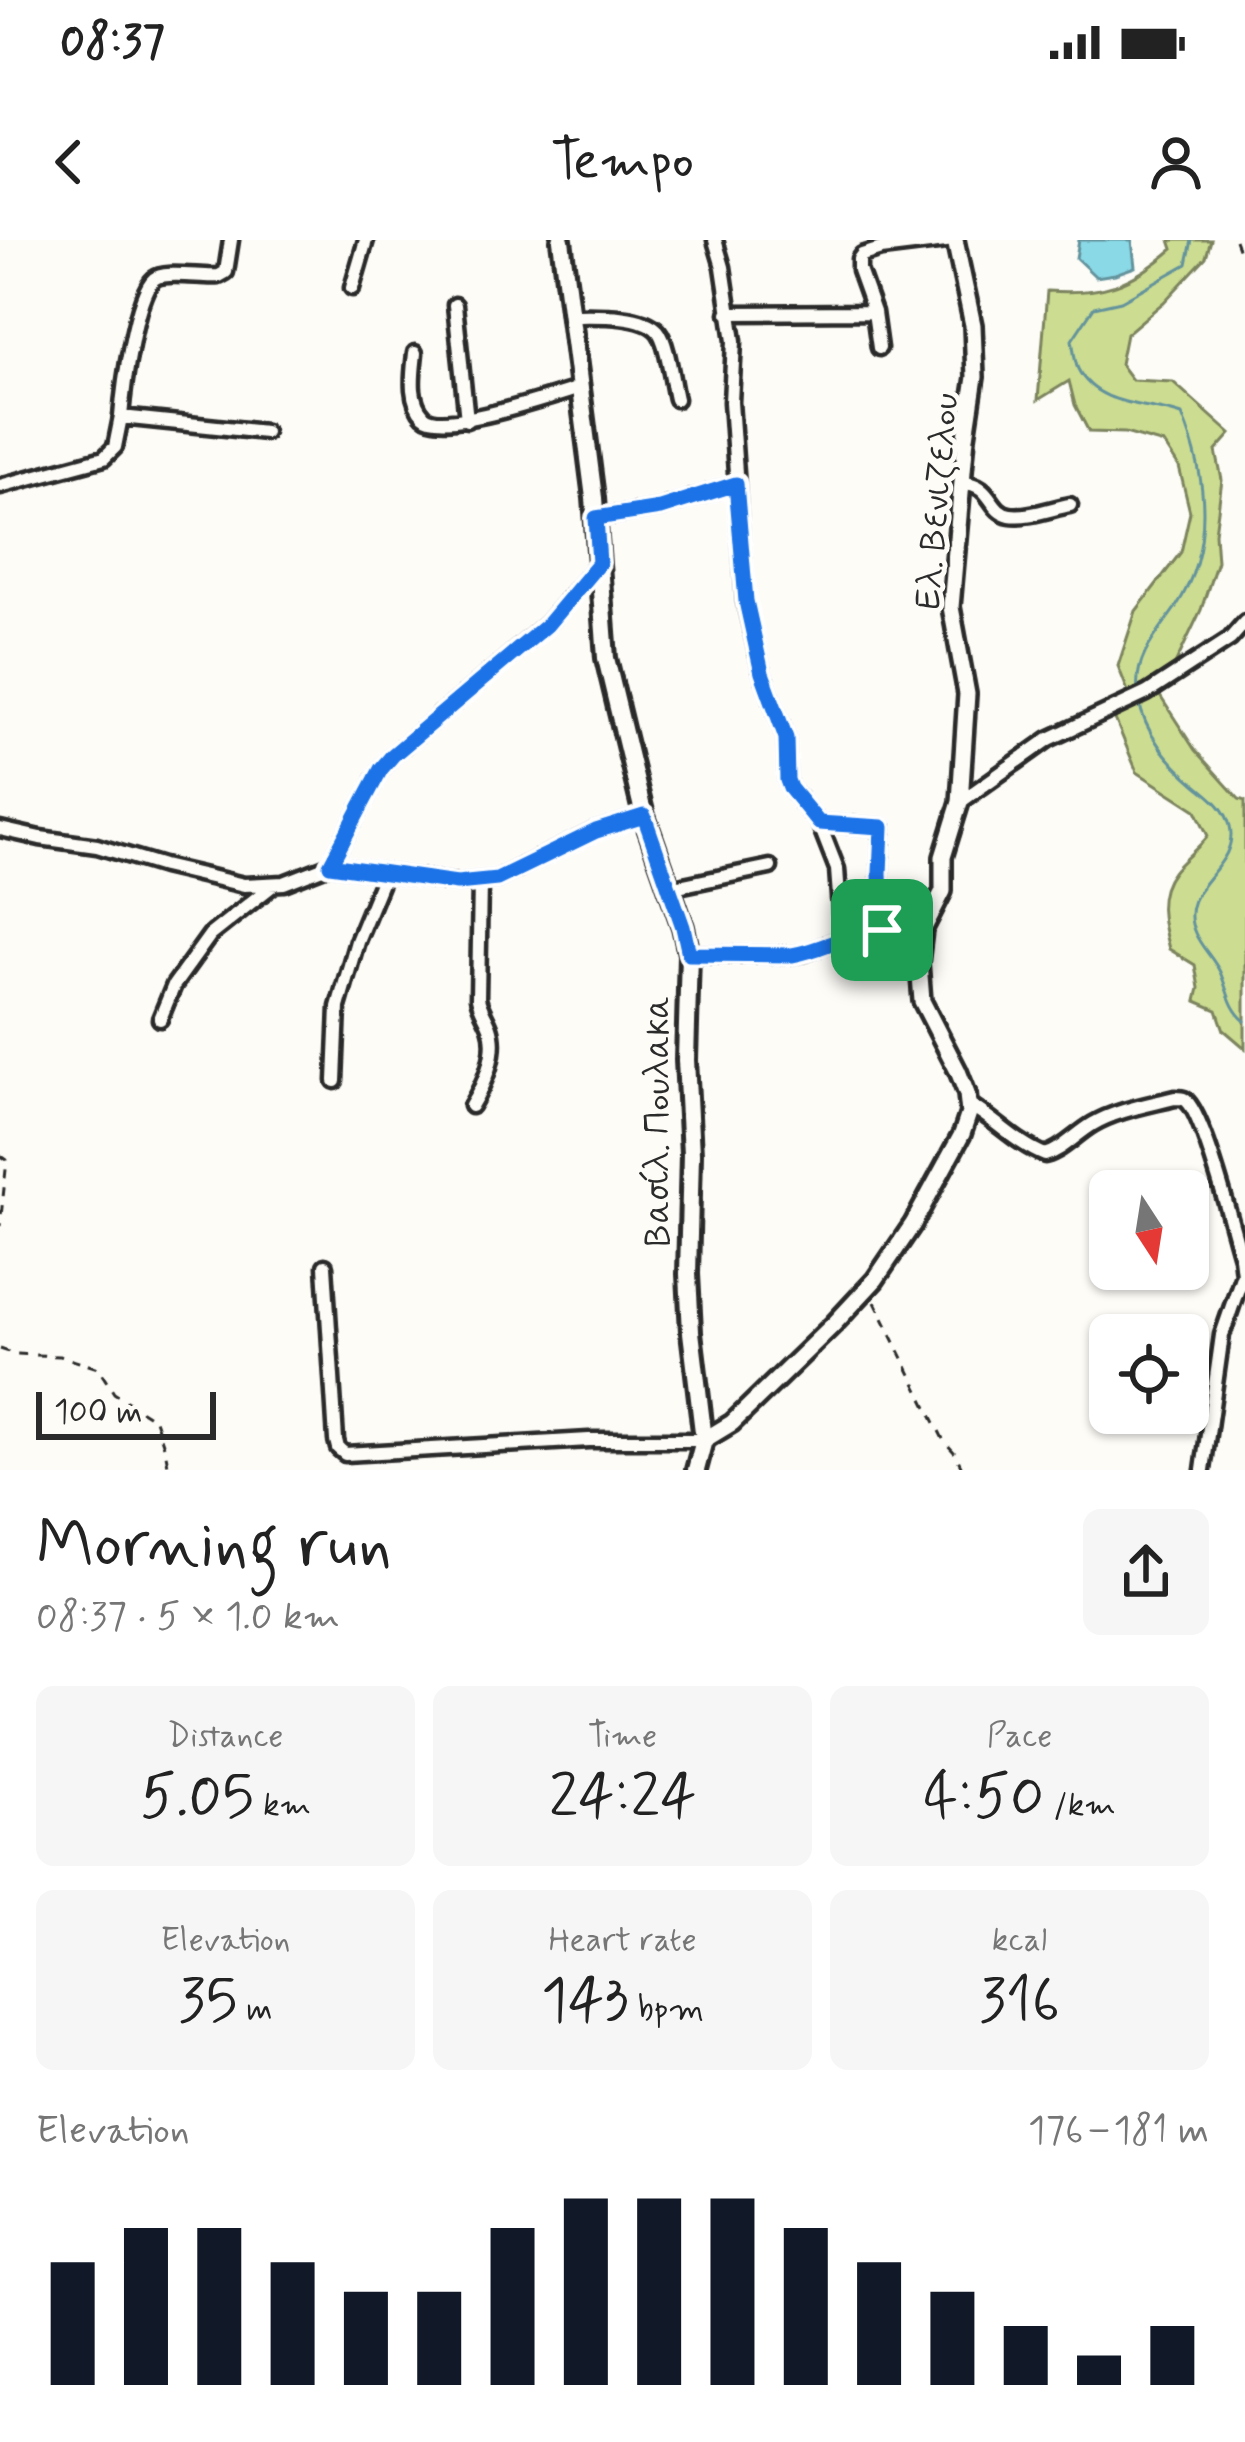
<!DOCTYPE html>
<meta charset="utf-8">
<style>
body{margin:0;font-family:Mynerve,sans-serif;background:#f6f6f6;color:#222;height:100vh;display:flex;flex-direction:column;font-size:45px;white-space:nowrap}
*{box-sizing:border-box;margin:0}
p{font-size:39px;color:#767676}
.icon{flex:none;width:66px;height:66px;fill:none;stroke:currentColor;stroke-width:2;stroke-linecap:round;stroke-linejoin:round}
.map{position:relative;height:1230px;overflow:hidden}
.panel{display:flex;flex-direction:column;background:#fff;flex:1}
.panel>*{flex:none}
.needle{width:78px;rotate:168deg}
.tools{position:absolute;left:1089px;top:930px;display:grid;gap:24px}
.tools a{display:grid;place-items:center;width:120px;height:120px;border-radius:18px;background:#fff;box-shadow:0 3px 9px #0004;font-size:60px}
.scale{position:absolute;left:36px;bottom:30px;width:180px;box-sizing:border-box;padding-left:12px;border:6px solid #2b2b2b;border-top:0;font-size:33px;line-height:42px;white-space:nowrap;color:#2b2b2b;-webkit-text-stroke:9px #fdfcf7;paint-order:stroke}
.pin{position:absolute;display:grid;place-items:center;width:102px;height:102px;color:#fff;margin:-51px;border-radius:24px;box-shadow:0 6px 18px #0006}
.round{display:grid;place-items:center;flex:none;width:126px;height:126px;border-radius:18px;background:#f6f6f6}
.headline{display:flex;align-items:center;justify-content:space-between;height:204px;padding:0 36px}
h1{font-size:66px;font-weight:600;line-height:90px}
.figures{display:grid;grid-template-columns:repeat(3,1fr);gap:18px;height:204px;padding:12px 36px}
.figures div{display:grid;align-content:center;border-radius:18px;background:#f6f6f6;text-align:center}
.figures b{font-size:60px;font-weight:600}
.figures small{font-size:33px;font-weight:400}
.figures p{font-size:33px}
.chart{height:336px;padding:24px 36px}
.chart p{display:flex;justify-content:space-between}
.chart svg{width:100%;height:216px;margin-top:12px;stroke:#111827;stroke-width:6}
.status{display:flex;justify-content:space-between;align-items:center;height:84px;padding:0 60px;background:#fff;direction:ltr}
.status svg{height:33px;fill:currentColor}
header{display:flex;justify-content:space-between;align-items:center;height:156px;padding:0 36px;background:#fff;font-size:54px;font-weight:600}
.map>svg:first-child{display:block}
</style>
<div class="status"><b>08:37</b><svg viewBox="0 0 49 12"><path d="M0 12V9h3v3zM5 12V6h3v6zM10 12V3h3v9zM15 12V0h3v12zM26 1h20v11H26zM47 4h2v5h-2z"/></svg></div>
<header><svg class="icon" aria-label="back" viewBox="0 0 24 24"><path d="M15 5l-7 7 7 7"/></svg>Tempo<svg class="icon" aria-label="person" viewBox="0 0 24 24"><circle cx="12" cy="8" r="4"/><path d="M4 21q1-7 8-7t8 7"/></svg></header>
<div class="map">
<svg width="1245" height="1230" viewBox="0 0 1245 1230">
<rect width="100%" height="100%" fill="#fdfcf7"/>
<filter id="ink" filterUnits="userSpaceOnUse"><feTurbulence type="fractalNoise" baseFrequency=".00833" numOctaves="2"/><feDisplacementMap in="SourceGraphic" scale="24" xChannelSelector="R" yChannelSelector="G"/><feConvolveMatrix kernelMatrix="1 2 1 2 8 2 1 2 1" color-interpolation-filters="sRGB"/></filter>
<g filter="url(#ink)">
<path fill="#ccdc90" stroke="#7c845e" stroke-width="3" d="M1170 0H1211L1206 17 1164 62 1126 94 1120 124 1132 140 1173 142 1231 194 1216 211 1222 240 1215 293 1217 321 1201 370 1160 456 1195 510 1239 559 1245 561V808L1224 790 1217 770 1196 761 1199 748 1195 725 1169 709C1162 683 1155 655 1173 632 1182 620 1197 610 1208 596L1196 570 1137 532 1110 467 1129 454 1118 426 1136 371 1181 312 1190 272 1179 227 1164 204 1125 193 1089 192 1075 165 1069 141 1038 160 1047 51C1102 55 1130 46 1173 9Z"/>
<path fill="#8ad9e7" stroke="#64939c" stroke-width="3" d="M1079 0H1132L1135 27 1115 34 1096 37 1076 18Z"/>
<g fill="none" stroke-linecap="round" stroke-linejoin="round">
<path stroke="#64939c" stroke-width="3" d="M1138 451C1134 418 1158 393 1176 367 1214 309 1208 237 1182 175 1148 163 1097 167 1078 129 1074 121 1074 108 1072 100L1094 67 1121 61 1187 24 1192 0
M1139 460C1144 493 1170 523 1195 544 1209 556 1225 566 1230 586 1240 630 1174 646 1195 693 1201 707 1213 718 1220 732 1228 750 1229 768 1245 781"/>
<defs>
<path id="minor" d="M715 0 723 27 734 101 731 162 745 361 762 433 786 498 787 540 790 548 819 583 837 629 842 698
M352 48 366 0
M455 65 467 180
M728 73 874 72
M570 76C593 76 642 73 658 91 668 103 672 143 676 159
M879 108 874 72 859 30V19L862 15 881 9 954 0
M415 113C413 133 408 160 424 176 443 194 553 156 580 148
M121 177C123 151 135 55 154 39 164 30 204 38 219 36L226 32 231 0
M963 243C993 244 988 271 1010 275 1028 278 1053 268 1070 265
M0 246 104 218 115 207 121 177 265 192
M596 278 660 268 736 244
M960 562 1049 499 1147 453 1230 399 1245 382
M819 583 882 587 880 633 882 690
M0 589 40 598 97 606 163 626 244 645 284 643 330 625 457 643 497 639 595 591 644 576
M330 625 381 529 393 515 547 384 599 323
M669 648 770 627
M689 714 792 715 805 713 853 694 923 690
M160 779 174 745 210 695 273 645
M335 841 338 767 357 701 385 633
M968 864C995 879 1015 903 1045 915 1063 910 1076 894 1093 884 1117 870 1148 865 1175 858 1178 858 1182 858 1184 859 1203 869 1233 991 1241 1017L1243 1034 1222 1095 1203 1230
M471 866C484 845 499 812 490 787 486 776 480 769 478 758L480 642
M325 1026 336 1200 338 1208 345 1214 589 1200H704"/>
<path id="tertiary" d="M704 1200 732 1183 834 1084 875 1040 913 984 962 894 969 873 967 854 958 831 922 761 919 723 923 690 943 651V617L960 562 967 454 951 367 966 197 975 137 973 85 955 0"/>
<path id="secondary" d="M561 0 594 258 606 418 644 576 683 687 689 714 686 820 691 914 688 1034 691 1092 704 1200 696 1230"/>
</defs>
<use href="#minor" stroke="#2b2b2b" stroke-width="21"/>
<use href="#tertiary" stroke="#2b2b2b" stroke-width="24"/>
<use href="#secondary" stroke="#2b2b2b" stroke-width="26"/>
<path stroke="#2b2b2b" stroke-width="3" stroke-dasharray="9 9" stroke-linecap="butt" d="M1235 0 1239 11 1245 17
M0 915 7 920 0 986
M875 1062 944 1201 955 1213 963 1230
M0 1109 15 1114 60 1116 98 1128 114 1153 155 1180 165 1209 169 1230"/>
<use href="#minor" stroke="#fdfcf7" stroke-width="12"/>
<use href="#tertiary" stroke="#fdfcf7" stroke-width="15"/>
<use href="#secondary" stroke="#fdfcf7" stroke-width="16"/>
</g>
</g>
<g fill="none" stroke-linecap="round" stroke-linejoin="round" filter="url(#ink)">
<defs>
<path id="route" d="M736 244 746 361 762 433 786 498 787 540 790 548 819 583 882 587 880 633 882 690C848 692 824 710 792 715L689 714 683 687 644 576 596 591 497 639 457 643 330 625 381 529 393 515 547 385 599 323 596 278 660 268Z"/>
</defs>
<use href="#route" stroke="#fff" stroke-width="24"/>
<use href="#route" stroke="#1a73e8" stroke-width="15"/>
</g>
<g text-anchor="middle" stroke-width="10" stroke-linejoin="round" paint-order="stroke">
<g font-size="36" fill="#2b2b2b" stroke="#fdfcf7">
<text transform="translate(935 261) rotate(-85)" y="13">Ελ. Βενιζελου</text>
<text transform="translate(656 881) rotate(-90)" y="13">Βασίλ. Πουλακα</text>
</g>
</g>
</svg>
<div class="tools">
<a><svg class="needle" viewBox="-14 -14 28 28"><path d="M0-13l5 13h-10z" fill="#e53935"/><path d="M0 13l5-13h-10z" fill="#767676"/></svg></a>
<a><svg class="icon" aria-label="locate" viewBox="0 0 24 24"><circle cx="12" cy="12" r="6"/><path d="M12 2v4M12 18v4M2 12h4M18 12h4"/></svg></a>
</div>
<div class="scale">100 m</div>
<div class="pin" style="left:882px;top:690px;background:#1e9e55"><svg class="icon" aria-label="arrive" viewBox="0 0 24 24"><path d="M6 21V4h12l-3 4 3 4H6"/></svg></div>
</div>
<section class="panel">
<div class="headline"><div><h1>Morning run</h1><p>08:37 · 5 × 1.0 km</p></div><a class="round"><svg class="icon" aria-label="share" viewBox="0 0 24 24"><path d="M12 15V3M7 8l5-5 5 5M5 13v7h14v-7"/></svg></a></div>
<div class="figures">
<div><p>Distance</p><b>5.05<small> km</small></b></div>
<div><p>Time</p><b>24:24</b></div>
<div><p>Pace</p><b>4:50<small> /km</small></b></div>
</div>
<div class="figures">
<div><p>Elevation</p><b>35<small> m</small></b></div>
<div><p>Heart rate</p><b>143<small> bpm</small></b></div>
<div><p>kcal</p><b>316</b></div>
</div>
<div class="chart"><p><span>Elevation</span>176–181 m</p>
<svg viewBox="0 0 160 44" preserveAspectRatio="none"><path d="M5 44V19M15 44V12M25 44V12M35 44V19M45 44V25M55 44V25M65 44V12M75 44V6M85 44V6M95 44V6M105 44V12M115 44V19M125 44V25M135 44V32M145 44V38M155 44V32"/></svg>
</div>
</section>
